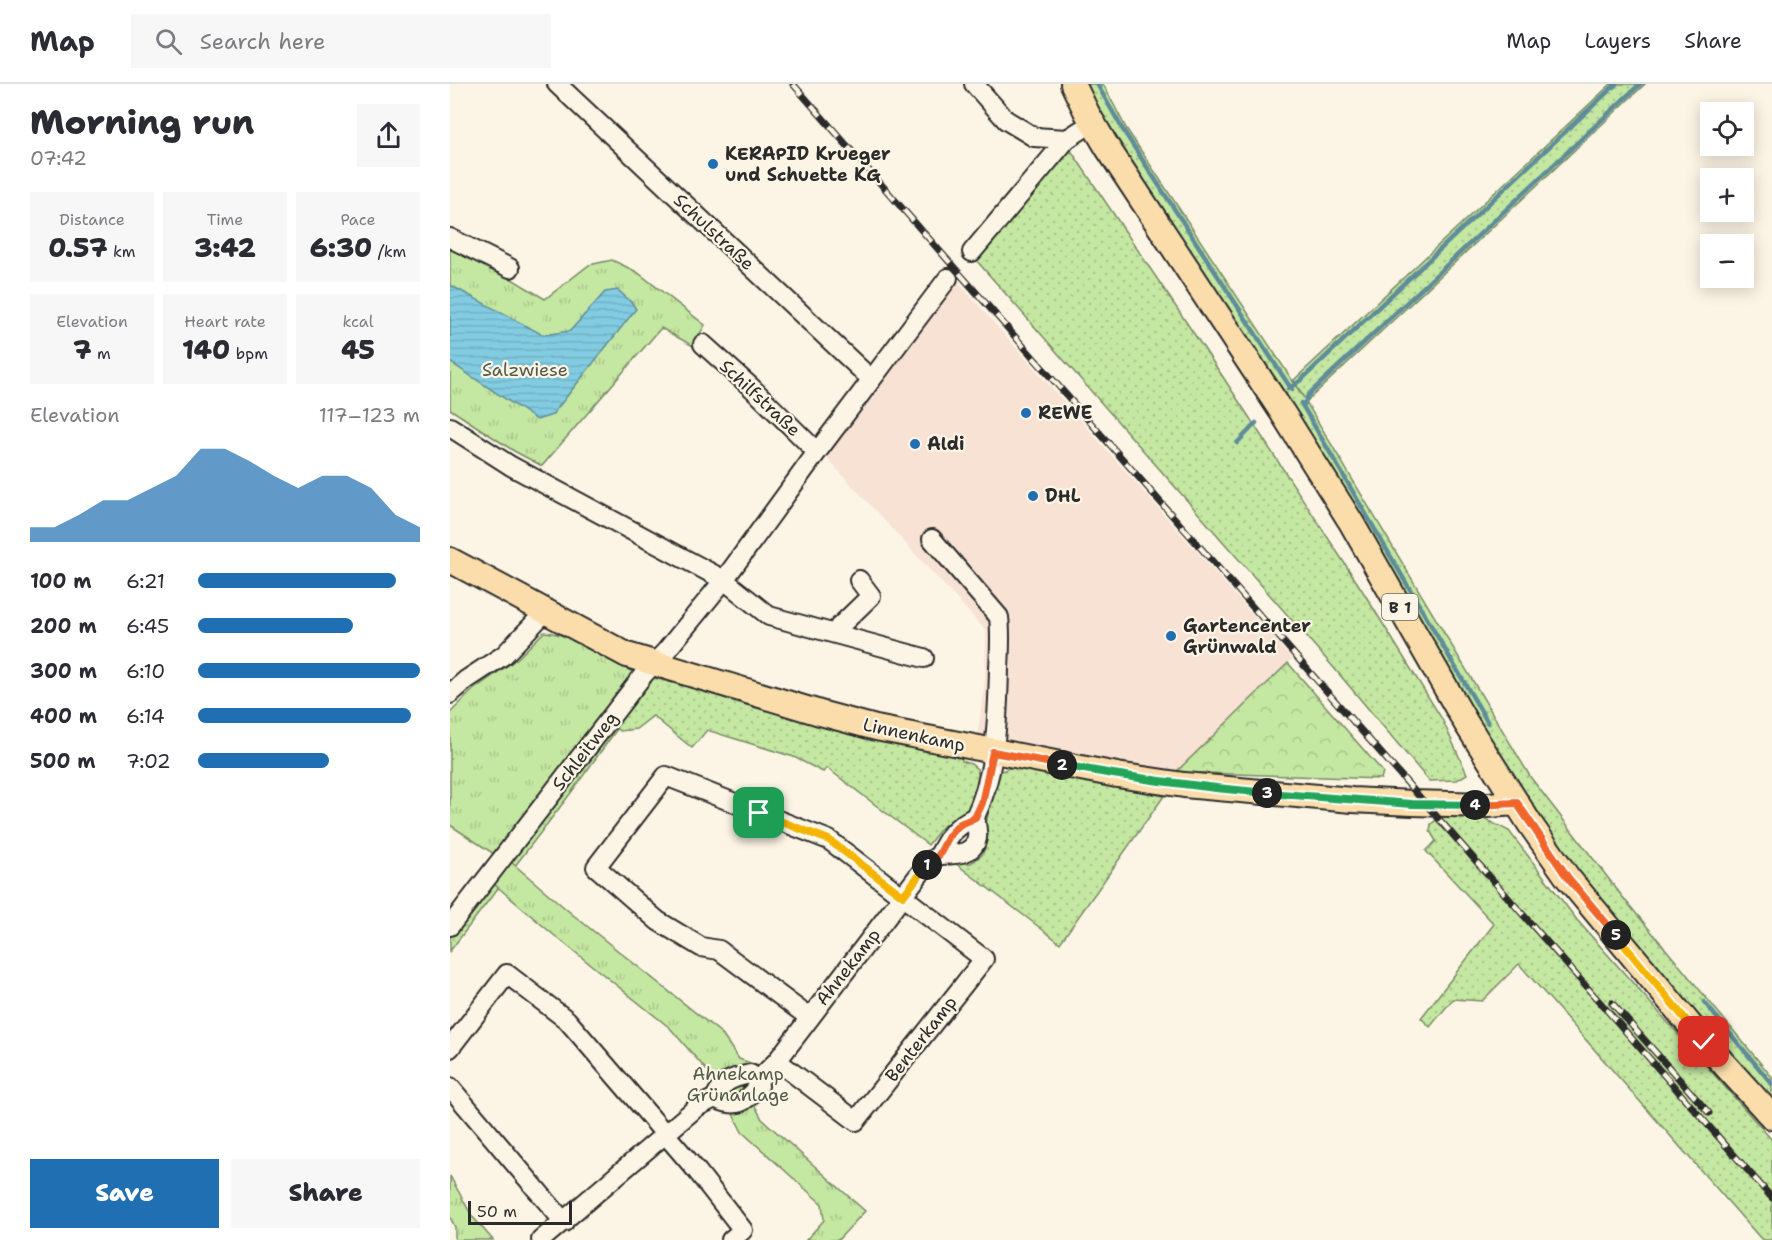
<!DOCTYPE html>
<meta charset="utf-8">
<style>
body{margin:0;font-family:"Shantell Sans",sans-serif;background:#f7f7f7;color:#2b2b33;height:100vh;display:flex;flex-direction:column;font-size:22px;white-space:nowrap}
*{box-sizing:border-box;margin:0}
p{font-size:20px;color:#7c7c81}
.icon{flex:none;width:33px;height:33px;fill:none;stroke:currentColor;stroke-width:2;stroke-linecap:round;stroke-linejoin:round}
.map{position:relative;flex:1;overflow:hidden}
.side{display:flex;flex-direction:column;background:#fff;width:450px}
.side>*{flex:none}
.buttons{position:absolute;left:1250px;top:18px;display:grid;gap:12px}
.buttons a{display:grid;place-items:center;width:54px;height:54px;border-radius:0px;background:#fff;box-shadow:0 3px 15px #0003;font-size:30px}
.scale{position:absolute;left:18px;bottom:15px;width:104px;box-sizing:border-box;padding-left:6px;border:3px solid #2b2b2b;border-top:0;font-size:16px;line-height:21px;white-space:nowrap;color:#2b2b2b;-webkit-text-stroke:4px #fcf5e5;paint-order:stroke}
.pin{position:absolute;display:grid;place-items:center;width:51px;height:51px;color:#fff;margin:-26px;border-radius:12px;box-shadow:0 3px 9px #0006}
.km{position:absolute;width:30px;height:30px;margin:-15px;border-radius:50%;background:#222;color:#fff;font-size:16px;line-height:30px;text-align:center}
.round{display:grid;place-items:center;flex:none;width:63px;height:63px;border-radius:0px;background:#f7f7f7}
.overview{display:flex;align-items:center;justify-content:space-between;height:102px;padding:0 30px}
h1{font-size:33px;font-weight:800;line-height:45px}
.figures{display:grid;grid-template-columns:repeat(3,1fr);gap:9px;height:102px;padding:6px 30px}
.figures div{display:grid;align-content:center;border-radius:0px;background:#f7f7f7;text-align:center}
.figures b{font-size:26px;font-weight:800}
.figures small{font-size:16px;font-weight:400}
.figures p{font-size:16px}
.chart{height:168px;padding:12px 30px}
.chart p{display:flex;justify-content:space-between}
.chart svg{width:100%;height:108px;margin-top:6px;fill:#1f6fb2;opacity:.7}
.button{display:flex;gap:12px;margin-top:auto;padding:12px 30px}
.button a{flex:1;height:69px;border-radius:0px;background:#1f6fb2;color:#fff;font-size:24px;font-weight:800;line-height:69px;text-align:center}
.button a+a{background:#f7f7f7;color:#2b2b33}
ul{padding:0 30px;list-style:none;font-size:20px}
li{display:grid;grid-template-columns:96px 72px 1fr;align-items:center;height:45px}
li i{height:15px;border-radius:8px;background:#1f6fb2}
header{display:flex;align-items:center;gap:36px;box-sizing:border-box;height:84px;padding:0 30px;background:#fff;border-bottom:2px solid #e1e1e2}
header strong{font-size:28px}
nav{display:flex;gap:33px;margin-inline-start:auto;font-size:21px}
.search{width:420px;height:54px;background:#f7f7f7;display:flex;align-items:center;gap:15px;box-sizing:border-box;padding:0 21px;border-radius:0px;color:#7c7c81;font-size:22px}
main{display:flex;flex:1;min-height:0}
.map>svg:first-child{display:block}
</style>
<header>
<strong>Map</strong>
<div class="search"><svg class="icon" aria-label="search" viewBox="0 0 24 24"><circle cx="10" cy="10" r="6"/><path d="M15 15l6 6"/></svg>Search here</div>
<nav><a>Map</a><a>Layers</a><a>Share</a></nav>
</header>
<main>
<section class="side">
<div class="overview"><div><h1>Morning run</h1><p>07:42</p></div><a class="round"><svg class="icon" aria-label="share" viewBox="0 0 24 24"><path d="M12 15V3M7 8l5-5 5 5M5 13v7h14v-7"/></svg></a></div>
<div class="figures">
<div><p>Distance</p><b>0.57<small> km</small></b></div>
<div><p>Time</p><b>3:42</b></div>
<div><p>Pace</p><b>6:30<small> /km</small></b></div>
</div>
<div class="figures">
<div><p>Elevation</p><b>7<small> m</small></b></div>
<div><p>Heart rate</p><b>140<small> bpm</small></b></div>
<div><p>kcal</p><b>45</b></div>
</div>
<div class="chart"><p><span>Elevation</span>117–123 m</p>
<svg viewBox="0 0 160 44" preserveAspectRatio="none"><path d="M0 44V38L10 38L20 33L30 27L40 27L50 22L60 17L70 6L80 6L90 11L100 17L110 22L120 17L130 17L140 22L150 33L160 38V44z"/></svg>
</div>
<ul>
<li><b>100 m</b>6:21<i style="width:89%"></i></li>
<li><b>200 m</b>6:45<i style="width:70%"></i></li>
<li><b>300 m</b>6:10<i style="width:100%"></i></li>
<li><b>400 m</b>6:14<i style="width:96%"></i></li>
<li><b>500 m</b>7:02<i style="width:59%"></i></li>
</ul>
<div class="button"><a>Save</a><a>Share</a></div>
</section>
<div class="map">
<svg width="1322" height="1156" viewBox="0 0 1322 1156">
<defs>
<pattern id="grass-dots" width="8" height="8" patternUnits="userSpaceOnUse" patternTransform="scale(1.5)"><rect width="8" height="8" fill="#c4e7a1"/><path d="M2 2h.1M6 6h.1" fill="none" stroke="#a9c68b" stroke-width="1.8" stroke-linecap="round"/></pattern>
<pattern id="forest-crowns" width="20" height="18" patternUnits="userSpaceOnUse" patternTransform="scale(1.5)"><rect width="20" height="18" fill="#c4e7a1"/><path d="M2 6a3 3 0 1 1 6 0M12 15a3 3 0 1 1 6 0" fill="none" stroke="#a9c68b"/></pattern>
<pattern id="park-tufts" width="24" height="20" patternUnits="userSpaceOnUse" patternTransform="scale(1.5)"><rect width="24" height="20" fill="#c4e7a1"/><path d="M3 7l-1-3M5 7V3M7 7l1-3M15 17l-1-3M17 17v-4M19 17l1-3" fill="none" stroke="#a9c68b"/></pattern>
<pattern id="water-rules" width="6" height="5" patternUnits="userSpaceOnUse" patternTransform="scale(1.5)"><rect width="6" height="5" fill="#82cce2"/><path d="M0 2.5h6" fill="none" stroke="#70afc2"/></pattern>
</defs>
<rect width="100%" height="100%" fill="#fcf5e5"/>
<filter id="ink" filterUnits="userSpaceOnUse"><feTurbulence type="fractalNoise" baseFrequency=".0167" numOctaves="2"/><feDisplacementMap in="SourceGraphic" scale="12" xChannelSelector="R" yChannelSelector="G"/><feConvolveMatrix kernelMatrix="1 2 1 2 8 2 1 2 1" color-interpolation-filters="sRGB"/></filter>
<g filter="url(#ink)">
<path fill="#f8e2d4" d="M508 198 842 575 726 688 719 711 680 701 525 671 535 596 536 547 375 372Z"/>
<path fill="url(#grass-dots)" stroke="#788966" stroke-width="1.5" d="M630 0H653L676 44 854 314 844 296 1161 0H1195L856 318 1081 694 1175 816 1322 993V1022L1136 799 1068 706Z
M620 65 773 293 912 506 992 635 1017 690 1007 696 979 697 884 584 526 176Z
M184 589 511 672 512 677 521 680 527 685 529 693 524 716 518 726 493 742 478 761 377 684 373 688 344 673 257 646 242 664 203 632 186 645 170 647 167 645 120 710 0 867V832Z
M565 682 714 712 610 859 505 779H521L532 771 535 764 534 750 544 700 551 687Z
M992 732 1033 734 1059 747 1127 836 1322 1056V1156H1312L1069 880 1032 917 1003 915 980 943 971 934 1044 840 976 767 986 757 980 747 981 740Z"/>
<path fill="url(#forest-crowns)" stroke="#788966" stroke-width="1.5" d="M838 579 933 688 931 695 726 688Z"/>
<path fill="url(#park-tufts)" stroke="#788966" stroke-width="1.5" d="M0 160 29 175 95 215 139 181 162 176 187 188 255 241 243 262 211 244 92 382 64 367 0 325Z
M94 548C125 550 157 574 184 589L47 772 0 741V629L23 606 68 574Z
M61 778 122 830 271 949 289 975 307 981 318 1000 303 1018 312 1035 415 1127 388 1156H356L374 1136 372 1120 292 1048 282 1028 264 1025 256 1008 265 996 220 944 105 852 44 800Z
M0 1092 22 1132 43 1156H5V1143L0 1133Z"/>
<path fill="url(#water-rules)" stroke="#5f8c99" stroke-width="1.5" d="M0 201 93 251 120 247 155 208 168 206 182 219 186 225 102 331 87 336 0 278Z"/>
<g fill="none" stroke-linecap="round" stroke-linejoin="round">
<path stroke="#5f8c99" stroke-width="4.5" d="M647 0 673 46 842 306
M838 305 851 296 1166 0
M851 319 1038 639
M853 323 858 311 1190 0
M787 359 806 339
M1254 918 1322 1000"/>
<defs>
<path id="minor" d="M107 0 421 295
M524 0 556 36 584 53 617 55 631 46
M0 154 60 184
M522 168 617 55
M253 260 302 304 367 368
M0 343 61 382 274 496 319 532 474 574
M482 455 549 533C551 550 550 567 549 584 548 633 546 689 525 733
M386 550 389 543 421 512 409 496
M0 610 16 596 54 571 96 527
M525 733C526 739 528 748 527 754 523 772 504 770 489 771 499 751 504 743 525 733Z
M0 842 194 590 216 567 274 496 367 368 498 194
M0 964 57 890 117 936 247 1087 293 1146 281 1156
M327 977 406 1037 534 875 379 756 216 692 146 783 208 837 251 863 269 866 360 934
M300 990 308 996 309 1002C295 1019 286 1025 265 1014 273 996 282 994 300 990Z
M308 996 327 977 478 779 489 771
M0 1003 114 1138
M91 1156 247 1023 265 1014"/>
<path id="major" d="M623 0 637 29 657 63 832 328 901 438 1016 639 1080 740 1118 794 1254 958 1322 1033
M0 476 177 571 370 629 426 644 667 691 734 701 902 716 962 719 1038 721 1067 719"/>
</defs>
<use href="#minor" stroke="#2b2b2b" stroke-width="22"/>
<use href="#major" stroke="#2b2b2b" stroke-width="28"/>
<use href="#minor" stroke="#fcf5e5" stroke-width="18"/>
<use href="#major" stroke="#faddab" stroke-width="24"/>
<defs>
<path id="rail" d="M343 0 1322 1114
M1162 919 1259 1029"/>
</defs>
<use href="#rail" stroke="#2b2b2b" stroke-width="7"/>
<use href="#rail" stroke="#fcf5e5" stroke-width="4.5" stroke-dasharray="14" stroke-linecap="butt"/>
</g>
</g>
<g fill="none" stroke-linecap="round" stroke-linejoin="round" filter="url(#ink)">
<defs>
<path id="split-1" d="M309 729 379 756 453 812 477 781"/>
<path id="split-2" d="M477 781 489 771 499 752 510 740 525 734 532 719 543 668 612 681"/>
<path id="split-3" d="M612 681C680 694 748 703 817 709"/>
<path id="split-4" d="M817 709 962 720 1025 721"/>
<path id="split-5" d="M1025 721 1067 719 1118 794 1166 851"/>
<path id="split-6" d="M1166 851 1254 958"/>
</defs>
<use href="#split-1" stroke="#fff" stroke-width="12"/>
<use href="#split-2" stroke="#fff" stroke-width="12"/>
<use href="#split-3" stroke="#fff" stroke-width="12"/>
<use href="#split-4" stroke="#fff" stroke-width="12"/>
<use href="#split-5" stroke="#fff" stroke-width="12"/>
<use href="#split-6" stroke="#fff" stroke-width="12"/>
<use href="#split-1" stroke="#f5b400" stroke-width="8"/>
<use href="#split-2" stroke="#f0652b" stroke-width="8"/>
<use href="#split-3" stroke="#22a559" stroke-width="8"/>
<use href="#split-4" stroke="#22a559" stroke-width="8"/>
<use href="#split-5" stroke="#f0652b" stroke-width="8"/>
<use href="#split-6" stroke="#f5b400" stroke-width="8"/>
</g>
<g fill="#1f6fb2" stroke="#fcf5e5" stroke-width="2">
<circle cx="263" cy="80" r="6"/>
<circle cx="576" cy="329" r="6"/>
<circle cx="465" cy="360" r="6"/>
<circle cx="583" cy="412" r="6"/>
<circle cx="721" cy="552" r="6"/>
</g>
<g text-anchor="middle" stroke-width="4.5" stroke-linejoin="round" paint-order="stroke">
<rect fill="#fcf5e5" stroke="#6a6863" stroke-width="1.5" x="932" y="510" width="36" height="26" rx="4.5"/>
<g font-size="16" font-weight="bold" fill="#2b2b2b">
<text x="950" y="529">B 1</text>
</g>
<g font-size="18" font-weight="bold" fill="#2b2b2b" stroke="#fcf5e5" text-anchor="start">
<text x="275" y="76">KERAPID Krueger<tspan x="275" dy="21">und Schuette KG</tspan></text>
<text x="588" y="335">REWE</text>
<text x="477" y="366">Aldi</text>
<text x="595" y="418">DHL</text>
<text x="733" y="548">Gartencenter<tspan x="733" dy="21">Grünwald</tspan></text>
</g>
<g font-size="18" fill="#2b2b2b" stroke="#fcf5e5">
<text transform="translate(264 148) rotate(43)" y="6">Schulstraße</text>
<text transform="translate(310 314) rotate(43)" y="6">Schilfstraße</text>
<text transform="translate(464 651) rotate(12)" y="6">Linnenkamp</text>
<text transform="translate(135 667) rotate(-52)" y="6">Schleitweg</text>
<text transform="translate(398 883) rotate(-52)" y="6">Ahnekamp</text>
<text transform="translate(471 955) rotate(-52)" y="6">Benterkamp</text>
</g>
<g font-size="18" fill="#515a48" stroke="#fcf5e5">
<text x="75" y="292">Salzwiese</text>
<text x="288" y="996">Ahnekamp<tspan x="288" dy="21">Grünanlage</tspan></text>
</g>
</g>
</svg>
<div class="buttons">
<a><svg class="icon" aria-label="locate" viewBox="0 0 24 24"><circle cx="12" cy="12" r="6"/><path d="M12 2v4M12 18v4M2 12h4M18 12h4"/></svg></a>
<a>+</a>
<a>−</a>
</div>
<div class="scale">50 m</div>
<div class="pin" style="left:309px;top:729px;background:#1e9e55"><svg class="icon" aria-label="arrive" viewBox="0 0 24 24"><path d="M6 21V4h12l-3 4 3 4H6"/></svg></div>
<div class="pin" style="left:1254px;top:958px;background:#d93025"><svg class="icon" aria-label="check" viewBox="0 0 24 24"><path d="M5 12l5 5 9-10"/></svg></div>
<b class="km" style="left:477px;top:781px">1</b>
<b class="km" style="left:612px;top:681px">2</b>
<b class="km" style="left:817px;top:709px">3</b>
<b class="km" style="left:1025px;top:721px">4</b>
<b class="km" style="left:1166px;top:851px">5</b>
</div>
</main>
